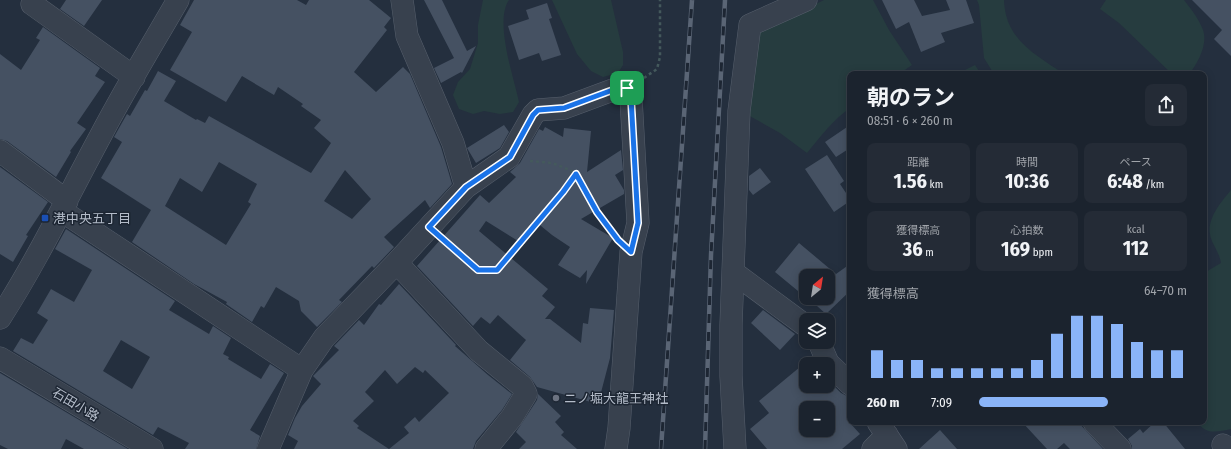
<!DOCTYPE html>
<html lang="ja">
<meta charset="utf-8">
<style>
body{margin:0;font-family:"Fira Sans Condensed","Noto Sans JP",sans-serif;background:#242b36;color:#f1f3f6;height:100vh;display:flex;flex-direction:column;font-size:15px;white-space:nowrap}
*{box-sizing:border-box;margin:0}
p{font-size:13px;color:#a0a4aa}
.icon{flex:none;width:22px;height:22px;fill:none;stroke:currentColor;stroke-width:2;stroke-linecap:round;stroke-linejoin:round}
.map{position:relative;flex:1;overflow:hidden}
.panel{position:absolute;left:847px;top:71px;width:360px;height:354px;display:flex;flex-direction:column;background:#1b232e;border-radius:8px;box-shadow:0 2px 10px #0003,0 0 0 1px #39404a}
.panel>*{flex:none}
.needle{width:26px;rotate:30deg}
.tools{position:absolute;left:799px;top:269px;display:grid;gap:8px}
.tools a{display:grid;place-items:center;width:36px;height:36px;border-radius:8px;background:#1b232e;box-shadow:0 2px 10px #0003,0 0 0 1px #39404a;font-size:20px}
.pin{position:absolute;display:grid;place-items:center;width:34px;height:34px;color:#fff;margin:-17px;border-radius:8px;box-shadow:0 2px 6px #0006}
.round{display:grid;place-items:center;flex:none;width:42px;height:42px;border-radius:8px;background:#242b36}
.summary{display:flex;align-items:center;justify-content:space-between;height:68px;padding:0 20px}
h1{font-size:22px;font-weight:700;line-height:30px}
.stats{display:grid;grid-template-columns:repeat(3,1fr);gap:6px;height:68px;padding:4px 20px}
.stats div{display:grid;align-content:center;border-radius:8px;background:#242b36;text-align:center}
.stats b{font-size:20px;font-weight:700}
.stats small{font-size:11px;font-weight:400}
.stats p{font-size:11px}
.chart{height:112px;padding:8px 20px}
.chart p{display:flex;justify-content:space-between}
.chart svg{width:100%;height:72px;margin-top:4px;stroke:#8ab4f8;stroke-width:6}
ul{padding:0 20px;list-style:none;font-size:13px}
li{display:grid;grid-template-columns:64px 48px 1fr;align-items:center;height:30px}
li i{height:10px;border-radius:5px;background:#8ab4f8}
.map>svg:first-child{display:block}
</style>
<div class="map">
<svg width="1231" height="449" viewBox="0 0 1231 449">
<rect width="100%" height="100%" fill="#242f3e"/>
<path fill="#263c3f" d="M483 0H509C494 21 514 78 519 102L513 112 500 114 484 111 473 114 459 109 453 95 458 82 470 69 478 43V25Z
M552 0H611L623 52V65L618 73 603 77 591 71 577 54Z
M824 0H873L889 30 912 65 899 74H850V108C833 120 820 137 807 153L780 133 748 115 757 33Z
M977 0H1004C1004 5 1005 10 1006 15 1013 44 1042 59 1064 74H994L984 58 979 5Z
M1106 0H1184C1191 9 1199 19 1203 30 1208 44 1198 63 1189 74H1172L1119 23 1100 9Z
M975 65 981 74H957Z
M1231 190V429C1217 432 1206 435 1197 422H1204V273L1221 263C1219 251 1211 243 1210 234 1207 218 1222 201 1231 190Z"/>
<path fill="#455162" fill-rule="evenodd" d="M66 0H102L84 26 60 9Z
M194 0H297L306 5 309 0H369L391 18 384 27 387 30 354 72 376 92 403 67 410 74 441 147 452 184 430 208 425 200 384 237 394 247 374 268 372 266 339 300 342 302 317 327 301 311 299 301 276 287 264 308 261 306 252 322 226 304 227 302 194 284 132 242 151 210 101 178 122 142 114 137 127 114 130 116 145 90 147 91 158 71 176 81 164 101 196 120 197 119 205 123 209 116 311 173 331 143 314 128 321 120 301 106 303 104 278 87 274 95 242 76 226 102 170 70 192 32 180 25ZM219 162 257 184 248 202 251 204 226 245 165 206 180 178 202 192ZM345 170 371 199 352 219 324 201Z
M424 0H442L467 51 476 46 462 73 461 72 441 83 434 68 454 58Z
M882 0H914L922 16 950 10 946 0H966L974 23 941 33 945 42 921 52 909 22 896 29Z
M1192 0H1231V56L1214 39 1222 30Z
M547 3 552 18 549 19 561 55 542 61 539 53 519 60 508 26 529 19 526 10Z
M43 27 100 68 95 76 105 82 77 123 86 129 70 151 71 152 56 177 7 141 0 139V54L21 70 40 40 36 38Z
M504 125 509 132 500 148 476 163 467 148Z
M850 125V148L836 157 825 142Z
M545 127 563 137 564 128 591 131 587 172 621 150 623 170 615 175 624 190V194L581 219 613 238 586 284 587 270 580 278 558 265 570 247 552 235 535 221 518 241 486 221 479 231 548 289 542 296 555 307 545 319H550L581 343 583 323 588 324 590 308 614 310 610 358 598 404 537 387 530 377 510 360 526 340 498 315 490 324 481 317 473 326 417 266 480 195 489 203 516 177 510 172 520 163 539 129 543 131Z
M827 155 844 181 840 184 850 199V201L834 212 805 169Z
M0 167 48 202 26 235 28 236 13 262 0 254Z
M760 168 771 182 753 195 749 190V176Z
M66 229 175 301 169 310 209 334 213 326 231 338 223 354 229 357 228 359 261 379 270 364 284 373 250 430 260 436 256 449H185L189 443 158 427 153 435 13 351 21 338 33 344 48 320 37 313 51 289 74 302 92 270 55 249ZM121 340 150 357 132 389 103 371Z
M799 243 836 274 850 264V291L826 314 808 298H828V276H806V296L801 291H798L775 272Z
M399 284 456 345 455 346 488 375 512 394 502 410 476 441 473 449H389L409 433 404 427 415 417 419 422 449 393 425 370 423 373 415 367 397 384 385 370 365 392 374 401 353 421 359 426 357 428 389 449H294L298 441 288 435 295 418 302 406 321 384 313 376 339 350 334 346 359 320 364 325 379 304 381 305Z
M763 310 795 334 780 350 751 323Z
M812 357 815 364H806V386H828V380L841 393 847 396 850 400V423L860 434 842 449H767L750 429 769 413 759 401ZM806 408H828V430H806Z
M0 373 128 449H84L66 439 61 449H8L0 445Z
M538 394 561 416 555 422 564 432 561 435 577 449H519L526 442 516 432 537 400Z
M1022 422H1078L1103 449H1070L1064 443 1057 449H1047Z
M1155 422H1163L1185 449H1132V446L1128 439 1140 429 1143 433Z
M940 430 957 449H919Z"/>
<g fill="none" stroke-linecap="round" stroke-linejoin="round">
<defs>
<path id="minor" d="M402 0 407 36 453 143 466 187
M32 4 134 77
M0 151 67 201
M62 211 302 370
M397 263 479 351 522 386 526 394 512 417 486 449
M733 272 806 326
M0 318C38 259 68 196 101 135 125 89 152 45 178 0
M819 342 828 363 850 384
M0 358 152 449
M878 422 896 449
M1094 422 1120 449
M1223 445 1224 449
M268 449 302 370 324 338 400 259 466 187 509 157 533 115 538 110 564 108 618 88 627 87 631 98 638 223 631 252 619 428 616 449
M735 449 731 376V325L739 111 750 25 806 0
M873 449 887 435"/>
</defs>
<use href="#minor" stroke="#565f6c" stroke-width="23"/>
<path stroke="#44595c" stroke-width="2.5" stroke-dasharray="3 3" stroke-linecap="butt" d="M644 78 657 69 660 57V0
M530 161 552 163 570 170 578 176 597 212 614 235
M444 241 478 270H497L563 192 576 175"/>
<use href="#minor" stroke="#38414e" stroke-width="22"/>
<defs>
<path id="rail" d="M661 449 692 0
M705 449 711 255 725 0"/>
</defs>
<use href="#rail" stroke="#5a6575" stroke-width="4.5"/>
<use href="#rail" stroke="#1d2633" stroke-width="3" stroke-dasharray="9" stroke-linecap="butt"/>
</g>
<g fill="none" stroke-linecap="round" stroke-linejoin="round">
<defs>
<path id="route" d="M618 88H627L631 98 638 223 631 252 618 240 597 212 576 174 563 192 497 270H478L429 227 466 187 510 157 533 115 538 110 564 108Z"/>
</defs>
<use href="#route" stroke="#fff" stroke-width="8"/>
<use href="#route" stroke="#1a73e8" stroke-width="5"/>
</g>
<rect fill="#1a4fb4" stroke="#1d2633" stroke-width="1.5" x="41" y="214" width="8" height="8" rx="2"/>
<circle fill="#6b7280" stroke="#1d2633" stroke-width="1.5" cx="556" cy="398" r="4"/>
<g text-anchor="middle" stroke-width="3" stroke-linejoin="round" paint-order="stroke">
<g font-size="13" fill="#b4bcc9" stroke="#1d2633" text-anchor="start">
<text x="53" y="223">港中央五丁目</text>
<text x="564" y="403">ニノ堀大龍王神社</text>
</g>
<g font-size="13" fill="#b4bcc9" stroke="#1d2633">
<text transform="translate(76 404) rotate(31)" y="5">石田小路</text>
</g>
</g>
</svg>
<div class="tools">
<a><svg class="needle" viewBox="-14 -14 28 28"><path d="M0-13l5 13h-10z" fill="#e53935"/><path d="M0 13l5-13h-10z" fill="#a0a4aa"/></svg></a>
<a><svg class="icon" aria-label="layers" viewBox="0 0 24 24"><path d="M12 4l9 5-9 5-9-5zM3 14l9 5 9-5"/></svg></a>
<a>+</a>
<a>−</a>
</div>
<div class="pin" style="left:627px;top:88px;background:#1e9e55"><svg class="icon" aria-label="arrive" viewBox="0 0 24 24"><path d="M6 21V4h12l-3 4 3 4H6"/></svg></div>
<section class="panel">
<div class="summary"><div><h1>朝のラン</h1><p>08:51 · 6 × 260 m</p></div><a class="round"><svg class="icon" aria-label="share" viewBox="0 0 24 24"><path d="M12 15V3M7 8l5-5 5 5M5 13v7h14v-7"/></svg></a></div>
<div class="stats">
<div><p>距離</p><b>1.56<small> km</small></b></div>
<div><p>時間</p><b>10:36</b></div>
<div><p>ペース</p><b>6:48<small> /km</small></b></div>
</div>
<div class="stats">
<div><p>獲得標高</p><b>36<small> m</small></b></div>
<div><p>心拍数</p><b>169<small> bpm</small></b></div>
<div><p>kcal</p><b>112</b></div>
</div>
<div class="chart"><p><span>獲得標高</span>64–70 m</p>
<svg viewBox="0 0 160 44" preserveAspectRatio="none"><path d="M5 44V27M15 44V33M25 44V33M35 44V38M45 44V38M55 44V38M65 44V38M75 44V38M85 44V33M95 44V17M105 44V6M115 44V6M125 44V11M135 44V22M145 44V27M155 44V27"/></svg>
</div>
<ul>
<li><b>260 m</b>7:09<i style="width:62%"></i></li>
</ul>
</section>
</div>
